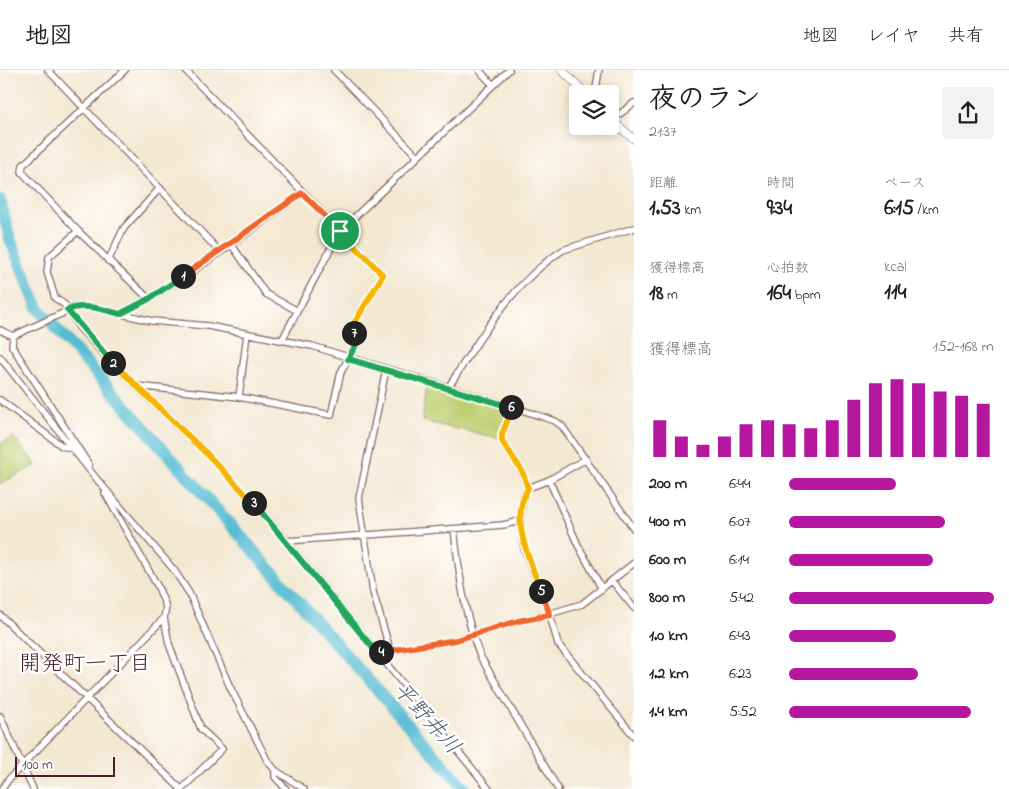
<!DOCTYPE html>
<html lang="ja">
<meta charset="utf-8">
<style>
body{margin:0;font-family:"Indie Flower","Klee One",sans-serif;background:#f2f2f2;color:#202124;height:100vh;display:flex;flex-direction:column;font-size:19px;white-space:nowrap}
*{box-sizing:border-box;margin:0}
p{font-size:16px;color:#757577}
.icon{flex:none;width:28px;height:28px;fill:none;stroke:currentColor;stroke-width:2;stroke-linecap:round;stroke-linejoin:round}
.map{position:relative;flex:1;overflow:hidden}
.sheet{display:flex;flex-direction:column;background:#fff;width:375px}
.sheet>*{flex:none}
.buttons{position:absolute;left:569px;top:15px;display:grid;gap:10px}
.buttons a{display:grid;place-items:center;width:50px;height:50px;border-radius:5px;background:#fff;box-shadow:0 2px 8px #0003;font-size:25px}
.scale{position:absolute;left:15px;bottom:12px;width:100px;box-sizing:border-box;padding-left:5px;border:2px solid #4a1f2b;border-top:0;font-size:14px;line-height:18px;white-space:nowrap;color:#4a1f2b;-webkit-text-stroke:4px #fff;paint-order:stroke}
.pin{position:absolute;display:grid;place-items:center;width:42px;height:42px;color:#fff;margin:-21px;border:2px solid #fff;border-radius:50%;box-shadow:0 1px 5px #0007}
.km{position:absolute;width:25px;height:25px;margin:-12px;border-radius:50%;background:#222;color:#fff;font-size:14px;line-height:25px;text-align:center}
.round{display:grid;place-items:center;flex:none;width:52px;height:52px;border-radius:5px;background:#f2f2f2}
.summary{display:flex;align-items:center;justify-content:space-between;height:85px;padding:0 15px}
h1{font-size:28px;font-weight:700;line-height:38px}
.figures{display:grid;grid-template-columns:repeat(3,1fr);gap:8px;height:85px;padding:5px 15px}
.figures div{display:grid;align-content:center}
.figures b{font-size:21px;font-weight:700}
.figures small{font-size:14px;font-weight:400}
.figures p{font-size:14px}
.chart{height:140px;padding:10px 15px}
.chart p{display:flex;justify-content:space-between}
.chart svg{width:100%;height:90px;margin-top:5px;stroke:#b5179e;stroke-width:6}
ul{padding:0 15px;list-style:none;font-size:16px}
li{display:grid;grid-template-columns:80px 60px 1fr;align-items:center;height:38px}
li i{height:12px;border-radius:6px;background:#b5179e}
header{display:flex;align-items:center;gap:30px;box-sizing:border-box;height:70px;padding:0 25px;background:#fff;border-bottom:1px solid #e0e0e0}
header strong{font-size:24px}
nav{display:flex;gap:28px;margin-inline-start:auto;font-size:18px}
main{display:flex;flex:1;min-height:0}
.map>svg:first-child{display:block}
</style>
<header>
<strong>地図</strong>
<nav><a>地図</a><a>レイヤ</a><a>共有</a></nav>
</header>
<main>
<div class="map">
<svg width="634" height="719" viewBox="0 0 634 719">
<rect width="100%" height="100%" fill="#fff"/>
<filter id="ink" filterUnits="userSpaceOnUse"><feTurbulence type="fractalNoise" baseFrequency=".02" numOctaves="2"/><feDisplacementMap in="SourceGraphic" scale="10" xChannelSelector="R" yChannelSelector="G"/><feConvolveMatrix kernelMatrix="1 2 1 2 8 2 1 2 1" color-interpolation-filters="sRGB"/></filter>
<filter id="wash" filterUnits="userSpaceOnUse"><feTurbulence type="fractalNoise" baseFrequency=".0096" numOctaves="4" result="noise"/><feDisplacementMap in="SourceGraphic" scale="20" xChannelSelector="R" yChannelSelector="G"/><feGaussianBlur stdDeviation="1.12" result="paint"/><feColorMatrix in="noise" values="0 0 0 0 0 0 0 0 0 0 0 0 0 0 0 0 0 1.4 0 .05"/><feComposite in="paint" operator="in"/></filter>
<g filter="url(#wash)">
<rect width="100%" height="100%" fill="#f3e8d1"/>
<path fill="#bfd073" stroke="#84784f" d="M427 315 510 338 499 368 422 351Z
M14 367 36 395 0 414V374Z"/>
<g fill="none" stroke-linecap="round" stroke-linejoin="round">
<path stroke="#54bbd2" stroke-width="12" d="M0 130 10 169 38 238 465 719"/>
</g>
</g>
<g filter="url(#ink)">
<g fill="none" stroke-linecap="round" stroke-linejoin="round">
<defs>
<path id="minor" d="M48 0 220 182
M125 0 23 95 22 102 78 161 149 229
M334 0 417 86
M479 0 493 15
M595 24 599 0
M612 50 634 33
M78 161 49 187 47 202 55 228 65 235 79 257 110 291 207 384 263 443 489 719
M231 174 266 224 296 240
M108 191 124 158 160 118
M120 244C185 211 244 165 302 123
M0 260 13 266 76 237H92L152 251 208 256 312 276 513 337 555 351 562 356 634 459
M13 266 12 276 89 395
M282 270 340 161 509 0
M0 287 95 407 174 500 189 523 230 617 267 690 275 700 304 719
M386 300 359 428 373 522 390 580
M136 316 239 327 331 345 341 302 357 273 352 257 383 205 185 0
M448 318C480 268 512 213 563 180L634 158
M239 327 247 264
M0 330 62 376 73 379
M513 337 502 364V371L519 396 528 418 524 425 520 451 524 478 550 545 558 574 634 666
M549 410 578 475 602 519
M528 418 549 410 586 389
M105 423 158 517 166 537 164 548 169 574 201 659 222 679 182 719
M454 459C459 502 464 545 480 586L558 719
M286 471 503 455 520 451
M612 511 634 538
M549 544 582 534 634 493
M0 545 181 719
M377 583 456 570 518 551 550 545
M0 646 33 719
M275 700V707L286 719
M2 719 8 710 164 548"/>
<path id="secondary" d="M562 0 586 24
M610 49 634 69"/>
</defs>
<use href="#minor" stroke="#856565" stroke-width="8"/>
<use href="#secondary" stroke="#856565" stroke-width="9"/>
<use href="#minor" stroke="#fff" stroke-width="5.5"/>
<use href="#secondary" stroke="#fff" stroke-width="8"/>
</g>
</g>
<g fill="none" stroke-linecap="round" stroke-linejoin="round" filter="url(#ink)">
<defs>
<path id="split-1" d="M183 206 302 123 340 161"/>
<path id="split-2" d="M113 293 67 240C85 233 102 239 120 244L149 229 183 206"/>
<path id="split-3" d="M113 293 207 384 254 433"/>
<path id="split-4" d="M254 433 372 577 377 583 381 582"/>
<path id="split-5" d="M381 582 456 570 518 551 550 545 541 521"/>
<path id="split-6" d="M511 337H513L502 364V371L522 401 528 418C509 450 530 490 541 521"/>
<path id="split-7" d="M354 263 357 273 348 289 511 337"/>
<path id="split-8" d="M340 161 383 205 352 257 354 263"/>
</defs>
<use href="#split-1" stroke="#fff" stroke-width="10"/>
<use href="#split-2" stroke="#fff" stroke-width="10"/>
<use href="#split-3" stroke="#fff" stroke-width="10"/>
<use href="#split-4" stroke="#fff" stroke-width="10"/>
<use href="#split-5" stroke="#fff" stroke-width="10"/>
<use href="#split-6" stroke="#fff" stroke-width="10"/>
<use href="#split-7" stroke="#fff" stroke-width="10"/>
<use href="#split-8" stroke="#fff" stroke-width="10"/>
<use href="#split-1" stroke="#f0652b" stroke-width="6"/>
<use href="#split-2" stroke="#22a559" stroke-width="6"/>
<use href="#split-3" stroke="#f5b400" stroke-width="6"/>
<use href="#split-4" stroke="#22a559" stroke-width="6"/>
<use href="#split-5" stroke="#f0652b" stroke-width="6"/>
<use href="#split-6" stroke="#f5b400" stroke-width="6"/>
<use href="#split-7" stroke="#22a559" stroke-width="6"/>
<use href="#split-8" stroke="#f5b400" stroke-width="6"/>
</g>
<g text-anchor="middle" stroke-width="5" stroke-linejoin="round" paint-order="stroke">
<g font-size="22" fill="#4a1f2b" stroke="#fff">
<text x="85" y="600">開発町一丁目</text>
</g>
<g font-size="22" font-style="italic" fill="#4e5d6e" stroke="#fff">
<text transform="translate(428 647) rotate(48)" y="8">平野井川</text>
</g>
</g>
</svg>
<div class="buttons">
<a><svg class="icon" aria-label="layers" viewBox="0 0 24 24"><path d="M12 4l9 5-9 5-9-5zM3 14l9 5 9-5"/></svg></a>
</div>
<div class="scale">100 m</div>
<div class="pin" style="left:340px;top:161px;background:#1e9e55"><svg class="icon" aria-label="arrive" viewBox="0 0 24 24"><path d="M6 21V4h12l-3 4 3 4H6"/></svg></div>
<b class="km" style="left:183px;top:206px">1</b>
<b class="km" style="left:113px;top:293px">2</b>
<b class="km" style="left:254px;top:433px">3</b>
<b class="km" style="left:381px;top:582px">4</b>
<b class="km" style="left:541px;top:521px">5</b>
<b class="km" style="left:511px;top:337px">6</b>
<b class="km" style="left:354px;top:263px">7</b>
</div>
<section class="sheet">
<div class="summary"><div><h1>夜のラン</h1><p>21:37</p></div><a class="round"><svg class="icon" aria-label="share" viewBox="0 0 24 24"><path d="M12 15V3M7 8l5-5 5 5M5 13v7h14v-7"/></svg></a></div>
<div class="figures">
<div><p>距離</p><b>1.53<small> km</small></b></div>
<div><p>時間</p><b>9:34</b></div>
<div><p>ペース</p><b>6:15<small> /km</small></b></div>
</div>
<div class="figures">
<div><p>獲得標高</p><b>18<small> m</small></b></div>
<div><p>心拍数</p><b>164<small> bpm</small></b></div>
<div><p>kcal</p><b>114</b></div>
</div>
<div class="chart"><p><span>獲得標高</span>152–168 m</p>
<svg viewBox="0 0 160 44" preserveAspectRatio="none"><path d="M5 44V26M15 44V34M25 44V38M35 44V34M45 44V28M55 44V26M65 44V28M75 44V30M85 44V26M95 44V16M105 44V8M115 44V6M125 44V8M135 44V12M145 44V14M155 44V18"/></svg>
</div>
<ul>
<li><b>200 m</b>6:44<i style="width:52%"></i></li>
<li><b>400 m</b>6:07<i style="width:76%"></i></li>
<li><b>600 m</b>6:14<i style="width:70%"></i></li>
<li><b>800 m</b>5:42<i style="width:100%"></i></li>
<li><b>1.0 km</b>6:43<i style="width:52%"></i></li>
<li><b>1.2 km</b>6:23<i style="width:63%"></i></li>
<li><b>1.4 km</b>5:52<i style="width:89%"></i></li>
</ul>
</section>
</main>
